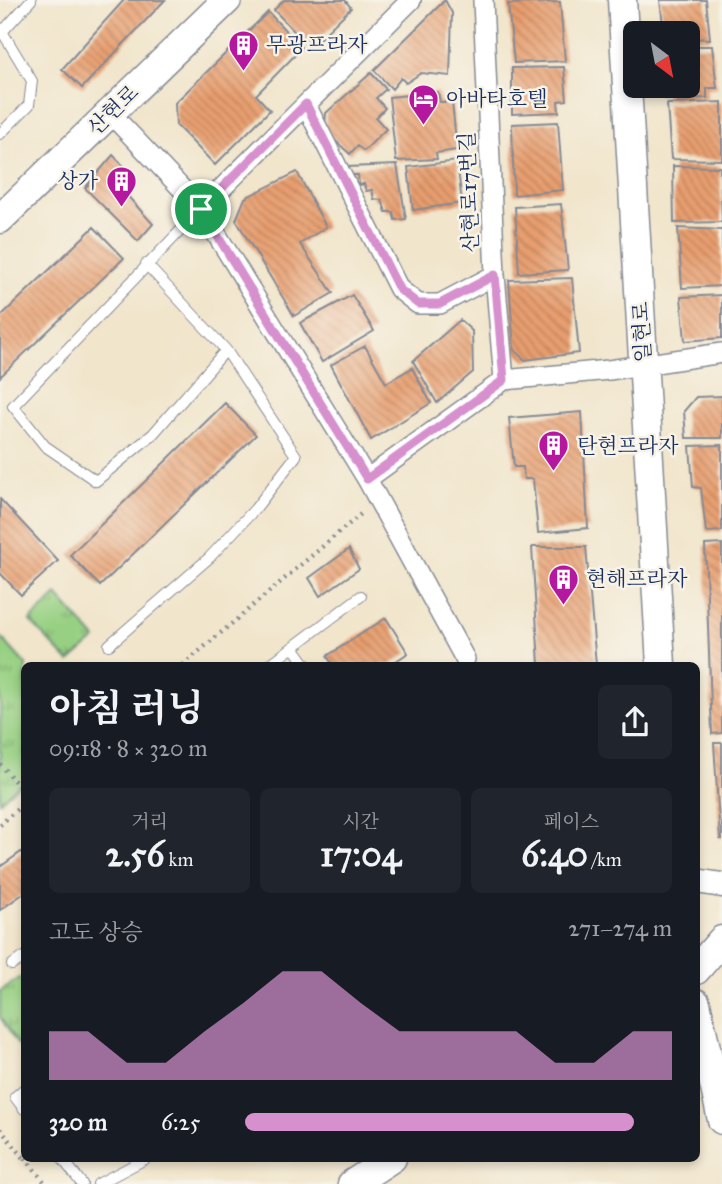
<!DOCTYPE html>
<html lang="ko">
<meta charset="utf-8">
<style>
body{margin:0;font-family:"IM FELL Great Primer","Noto Serif KR",serif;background:#20242c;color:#f1f3f6;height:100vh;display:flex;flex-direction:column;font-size:26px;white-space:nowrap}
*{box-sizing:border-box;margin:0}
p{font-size:23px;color:#9ea1a6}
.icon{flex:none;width:38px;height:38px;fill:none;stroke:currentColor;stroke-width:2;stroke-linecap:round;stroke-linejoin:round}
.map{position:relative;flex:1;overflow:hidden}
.side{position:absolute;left:21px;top:662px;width:679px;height:500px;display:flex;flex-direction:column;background:#171b24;border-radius:10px;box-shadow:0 4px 10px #0003}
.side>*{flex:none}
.needle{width:46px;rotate:148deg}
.buttons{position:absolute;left:623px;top:21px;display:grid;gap:14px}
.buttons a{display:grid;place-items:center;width:77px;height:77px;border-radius:10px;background:#171b24;box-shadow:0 4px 10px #0003;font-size:35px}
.pin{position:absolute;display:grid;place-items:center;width:60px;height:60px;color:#fff;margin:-30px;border:4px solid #fff;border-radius:50%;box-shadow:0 2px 7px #0007}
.round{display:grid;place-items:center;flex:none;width:74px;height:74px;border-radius:10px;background:#20242c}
.overview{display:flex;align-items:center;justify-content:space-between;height:119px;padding:0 28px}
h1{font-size:38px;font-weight:700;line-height:52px}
.figures{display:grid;grid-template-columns:repeat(3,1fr);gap:10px;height:119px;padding:7px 28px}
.figures div{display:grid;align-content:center;border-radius:10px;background:#20242c;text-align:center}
.figures b{font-size:35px;font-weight:700}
.figures small{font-size:19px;font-weight:400}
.figures p{font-size:19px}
.chart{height:196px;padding:14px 28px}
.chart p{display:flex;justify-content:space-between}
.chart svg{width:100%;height:126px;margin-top:7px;fill:#d690ce;opacity:.7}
ul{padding:0 28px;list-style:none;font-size:23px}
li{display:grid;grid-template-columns:112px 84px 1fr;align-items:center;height:52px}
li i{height:18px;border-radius:9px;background:#d690ce}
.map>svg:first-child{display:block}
</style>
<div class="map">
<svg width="722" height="1184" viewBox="0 0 722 1184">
<defs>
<pattern id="park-tufts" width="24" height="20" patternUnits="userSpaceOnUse" patternTransform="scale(1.75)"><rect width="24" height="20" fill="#97d082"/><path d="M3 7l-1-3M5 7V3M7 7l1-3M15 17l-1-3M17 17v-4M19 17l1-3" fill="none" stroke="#7aa96e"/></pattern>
<pattern id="building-back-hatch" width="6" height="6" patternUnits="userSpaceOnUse" patternTransform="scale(1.75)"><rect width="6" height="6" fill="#e89e6e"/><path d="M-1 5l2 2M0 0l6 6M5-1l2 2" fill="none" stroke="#bb815e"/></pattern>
</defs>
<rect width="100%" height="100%" fill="#f7f3e8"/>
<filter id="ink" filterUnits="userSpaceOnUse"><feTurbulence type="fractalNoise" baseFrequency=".0143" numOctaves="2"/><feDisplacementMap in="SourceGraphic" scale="14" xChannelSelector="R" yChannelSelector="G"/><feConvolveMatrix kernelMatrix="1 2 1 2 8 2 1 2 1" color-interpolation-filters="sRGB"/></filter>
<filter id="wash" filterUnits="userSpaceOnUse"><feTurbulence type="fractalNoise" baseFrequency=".00686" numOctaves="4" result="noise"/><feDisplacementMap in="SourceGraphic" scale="28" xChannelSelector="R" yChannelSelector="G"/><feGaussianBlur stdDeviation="1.57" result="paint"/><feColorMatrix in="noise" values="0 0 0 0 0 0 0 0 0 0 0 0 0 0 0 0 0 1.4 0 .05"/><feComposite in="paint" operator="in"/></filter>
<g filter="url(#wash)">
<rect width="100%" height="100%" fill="#f1e5cb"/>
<path fill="url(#park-tufts)" stroke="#598070" stroke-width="2" d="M57 595 96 639 69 662 30 621Z
M0 636 26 665 24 780 0 801Z
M20 978 24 985V1041L18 1045 0 1017V991Z"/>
<g id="blocks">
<path fill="url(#building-back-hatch)" d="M124 0H165L82 88 62 69Z
M284 0H345L351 8 310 48 274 10Z
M445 0 452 13 450 76 421 73 406 83 401 78 392 89 374 70Z
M660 0H706L710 39 688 38V33H664Z
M560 2 565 61 514 63 508 4Z
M268 12 302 48 256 95 270 110 215 165 176 125 175 103Z
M688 46H712L717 88H707V98L665 99V86H688Z
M564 67 567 100 558 101 559 112 512 114V68Z
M371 73 386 89 376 98 385 108 376 118 386 129 364 151 357 146 350 154 330 136 325 126 326 113Z
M438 92 440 102H452L457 150 436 153 437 159 396 161 389 97Z
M722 102V160L671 159 667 104Z
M558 122 563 190 514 195 512 124Z
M113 155 135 178 123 191 153 224 138 241 85 188Z
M457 161 462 203 413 210 408 167Z
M397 165 406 219 395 220 393 212H386L382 200 374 199 372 190 366 191 364 184 359 185 358 175H350L347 167Z
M673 166 720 167 722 222 674 223Z
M297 172 326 227 300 244 333 293 294 316 236 220 245 198Z
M561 204 568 270 519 273 515 207Z
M94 227 124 258 0 377V317Z
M678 228 722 230V286L682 288Z
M572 278 579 353 525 360 514 350 509 280Z
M352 295 374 331 322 362 300 323Z
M722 295V338L685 341 681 297Z
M460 320 472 331 473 372 437 403 413 361Z
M365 346 386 383 412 368 431 403 371 440 331 365Z
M722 396V438H686L684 411 696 397Z
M225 403 256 435 100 586 70 555Z
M582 412 588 528 538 533 533 479H524L523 467H514L509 418Z
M722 445V531L706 532 701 488 693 487 690 446Z
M0 499 58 561 21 595 0 573Z
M722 544V733L712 734 705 545Z
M532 547H586L596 665H539Z
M349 549 359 569 320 596 309 578Z
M386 618 408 653 390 665H333L327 656Z
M714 743H722V839H720Z
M24 850V893L0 910V867Z"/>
</g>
</g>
<g filter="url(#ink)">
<use href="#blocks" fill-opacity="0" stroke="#868a94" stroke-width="2"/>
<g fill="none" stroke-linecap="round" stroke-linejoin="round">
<defs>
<path id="service" d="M0 28 32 81 29 105 0 134
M3 31 31 0
M146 264 226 350
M109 645 209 558 255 509 296 456 226 350 153 434 96 481 45 446 13 406 201 209
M269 665 293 647
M306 665 293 647 361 596
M12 965 24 957
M24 1089 15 1097 24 1109
M62 1158 82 1184
M98 1184 147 1158"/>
<path id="minor" d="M483 0 495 275 504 380
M306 105 399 289 418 304H440L495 275
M110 113 201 209 367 479 465 659
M201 209 411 0
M367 479 504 380 609 370 722 353"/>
<path id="tertiary" d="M696 881 722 885"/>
<path id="secondary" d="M622 0 661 665
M0 219 227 0
M696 970 722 940
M696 1003 722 1120
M352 1184 392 1158"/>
</defs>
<use href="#service" stroke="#868a94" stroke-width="12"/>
<use href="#minor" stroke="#868a94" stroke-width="22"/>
<use href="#tertiary" stroke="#868a94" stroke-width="27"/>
<use href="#secondary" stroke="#868a94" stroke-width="31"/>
<path stroke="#868a94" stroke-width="4.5" stroke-dasharray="2 5" stroke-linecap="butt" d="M183 665 362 513
M0 764 24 792
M0 825 24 803
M0 1129 24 1158
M25 1158 46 1184"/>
<use href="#service" stroke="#fff" stroke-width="10"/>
<use href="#minor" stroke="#fff" stroke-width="19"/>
<use href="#tertiary" stroke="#fff" stroke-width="24"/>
<use href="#secondary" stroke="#fff" stroke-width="28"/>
</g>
</g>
<g fill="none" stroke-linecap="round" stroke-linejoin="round" filter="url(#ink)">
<defs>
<path id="route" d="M306 104 399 289 418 304H440L495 275 504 380 367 479 201 209Z"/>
</defs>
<use href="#route" stroke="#fff" stroke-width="14"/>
<use href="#route" stroke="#d690ce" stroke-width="9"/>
</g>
<defs>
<symbol id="building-pin" viewBox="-11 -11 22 30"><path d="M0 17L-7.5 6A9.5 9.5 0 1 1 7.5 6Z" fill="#b5179e" stroke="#f7f3e8"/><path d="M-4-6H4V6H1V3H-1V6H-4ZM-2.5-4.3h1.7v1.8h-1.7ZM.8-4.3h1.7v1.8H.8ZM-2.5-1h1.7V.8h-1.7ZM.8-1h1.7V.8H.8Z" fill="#fff"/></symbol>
<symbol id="hotel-pin" viewBox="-11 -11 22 30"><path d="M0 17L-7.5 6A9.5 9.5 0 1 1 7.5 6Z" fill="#b5179e" stroke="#f7f3e8"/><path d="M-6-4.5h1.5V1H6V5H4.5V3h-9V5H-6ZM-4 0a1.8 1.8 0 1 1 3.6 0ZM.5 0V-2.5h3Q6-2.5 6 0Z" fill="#fff"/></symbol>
</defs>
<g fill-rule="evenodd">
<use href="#building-pin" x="226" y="28" width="35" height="47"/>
<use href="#hotel-pin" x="406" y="82" width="35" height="47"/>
<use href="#building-pin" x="104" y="164" width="35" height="47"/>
<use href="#building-pin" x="536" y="428" width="35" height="47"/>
<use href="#building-pin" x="546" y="562" width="35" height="47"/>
</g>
<g text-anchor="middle" stroke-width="5" stroke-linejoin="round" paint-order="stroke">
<g font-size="21" fill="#1b2f5e" stroke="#f7f3e8" text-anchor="start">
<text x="266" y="52">무광프라자</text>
<text x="446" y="106">아바타호텔</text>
<text x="98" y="188" text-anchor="end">상가</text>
<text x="577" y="453">탄현프라자</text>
<text x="586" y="586">현해프라자</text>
</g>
<g font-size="21" fill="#1b2f5e" stroke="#f7f3e8">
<text transform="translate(113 110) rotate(-44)" y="7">산현로</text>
<text transform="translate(469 192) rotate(-92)" y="7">산현로17번길</text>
<text transform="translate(642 332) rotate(-93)" y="7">일현로</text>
</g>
</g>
</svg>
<div class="buttons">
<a><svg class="needle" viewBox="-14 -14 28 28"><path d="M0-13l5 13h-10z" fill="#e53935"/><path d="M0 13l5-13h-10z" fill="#9ea1a6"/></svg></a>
</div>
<div class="pin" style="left:201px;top:209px;background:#1e9e55"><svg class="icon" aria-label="arrive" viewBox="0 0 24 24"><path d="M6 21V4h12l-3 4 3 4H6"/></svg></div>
<section class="side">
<div class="overview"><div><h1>아침 러닝</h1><p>09:18 · 8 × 320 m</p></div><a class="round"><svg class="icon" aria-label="share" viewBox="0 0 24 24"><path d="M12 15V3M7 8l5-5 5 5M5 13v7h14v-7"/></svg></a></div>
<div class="figures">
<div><p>거리</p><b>2.56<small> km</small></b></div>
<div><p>시간</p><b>17:04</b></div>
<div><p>페이스</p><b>6:40<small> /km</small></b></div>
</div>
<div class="chart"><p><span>고도 상승</span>271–274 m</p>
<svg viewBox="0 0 160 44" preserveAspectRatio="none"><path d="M0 44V27L10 27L20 38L30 38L40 27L50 17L60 6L70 6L80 17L90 27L100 27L110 27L120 27L130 38L140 38L150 27L160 27V44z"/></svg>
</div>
<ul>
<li><b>320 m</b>6:25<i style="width:91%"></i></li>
</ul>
</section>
</div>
